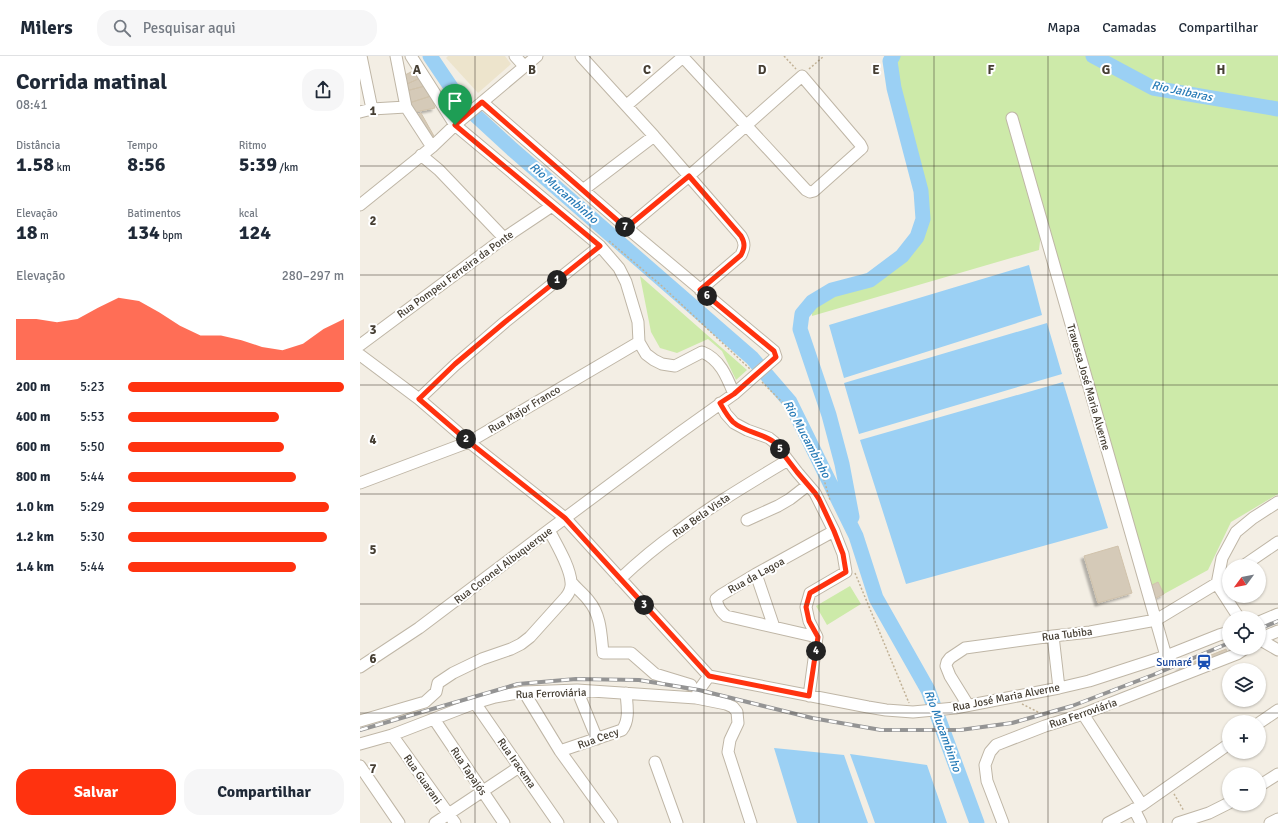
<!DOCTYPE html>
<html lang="pt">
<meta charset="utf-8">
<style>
body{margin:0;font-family:Signika,sans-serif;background:#f6f6f7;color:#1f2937;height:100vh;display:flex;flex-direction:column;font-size:15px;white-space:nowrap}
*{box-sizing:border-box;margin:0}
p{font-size:13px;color:#747a83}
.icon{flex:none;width:22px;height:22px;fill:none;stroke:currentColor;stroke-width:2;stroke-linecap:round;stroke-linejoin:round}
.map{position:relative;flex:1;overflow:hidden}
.drawer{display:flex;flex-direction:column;background:#fff;width:360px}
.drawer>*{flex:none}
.needle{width:26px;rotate:238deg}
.controls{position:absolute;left:862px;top:503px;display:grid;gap:8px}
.controls a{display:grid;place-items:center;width:44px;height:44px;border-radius:50%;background:#fff;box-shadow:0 1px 3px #0004;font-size:20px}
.pin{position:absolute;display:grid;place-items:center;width:34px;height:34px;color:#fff;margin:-41px -17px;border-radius:50% 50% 50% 0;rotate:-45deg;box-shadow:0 0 4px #0007}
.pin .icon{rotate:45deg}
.km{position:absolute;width:20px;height:20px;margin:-10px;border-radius:50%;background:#222;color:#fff;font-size:11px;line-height:20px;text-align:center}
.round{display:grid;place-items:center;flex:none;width:42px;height:42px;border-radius:16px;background:#f6f6f7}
.head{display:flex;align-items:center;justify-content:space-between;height:68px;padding:0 16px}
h1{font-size:22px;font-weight:800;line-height:30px}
.stats{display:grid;grid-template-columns:repeat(3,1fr);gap:6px;height:68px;padding:4px 16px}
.stats div{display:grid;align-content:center}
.stats b{font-size:20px;font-weight:800}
.stats small{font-size:11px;font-weight:400}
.stats p{font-size:11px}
.chart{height:112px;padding:8px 16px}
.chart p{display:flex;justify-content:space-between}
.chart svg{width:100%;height:72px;margin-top:4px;fill:#ff320f;opacity:.7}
.action{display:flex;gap:8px;margin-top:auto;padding:8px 16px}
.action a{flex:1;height:46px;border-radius:16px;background:#ff320f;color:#fff;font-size:16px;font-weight:800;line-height:46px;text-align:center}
.action a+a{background:#f6f6f7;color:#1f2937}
ul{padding:0 16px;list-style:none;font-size:13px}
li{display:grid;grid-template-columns:64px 48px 1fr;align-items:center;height:30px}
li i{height:10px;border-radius:5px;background:#ff320f}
header{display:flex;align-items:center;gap:24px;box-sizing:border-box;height:56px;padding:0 20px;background:#fff;border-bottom:1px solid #e0e1e3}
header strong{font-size:19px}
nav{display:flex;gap:22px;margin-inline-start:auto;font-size:14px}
.search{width:280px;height:36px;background:#f6f6f7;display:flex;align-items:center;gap:10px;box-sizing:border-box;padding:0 14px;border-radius:16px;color:#747a83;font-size:15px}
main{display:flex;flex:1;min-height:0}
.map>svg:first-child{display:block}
</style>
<header>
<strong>Milers</strong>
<div class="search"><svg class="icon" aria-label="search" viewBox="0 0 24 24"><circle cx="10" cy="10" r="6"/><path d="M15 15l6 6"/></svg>Pesquisar aqui</div>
<nav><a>Mapa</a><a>Camadas</a><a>Compartilhar</a></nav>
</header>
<main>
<section class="drawer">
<div class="head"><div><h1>Corrida matinal</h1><p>08:41</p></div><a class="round"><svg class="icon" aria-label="share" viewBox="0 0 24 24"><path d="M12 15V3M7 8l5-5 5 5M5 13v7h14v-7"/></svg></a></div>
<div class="stats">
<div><p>Distância</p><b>1.58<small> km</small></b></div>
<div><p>Tempo</p><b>8:56</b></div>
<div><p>Ritmo</p><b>5:39<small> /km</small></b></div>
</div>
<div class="stats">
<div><p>Elevação</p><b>18<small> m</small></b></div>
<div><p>Batimentos</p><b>134<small> bpm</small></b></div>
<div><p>kcal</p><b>124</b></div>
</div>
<div class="chart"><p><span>Elevação</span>280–297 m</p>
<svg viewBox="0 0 160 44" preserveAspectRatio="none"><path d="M0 44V19L10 19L20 21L30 19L40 12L50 6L60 8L70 15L80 23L90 29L100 29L110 32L120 36L130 38L140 34L150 25L160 19V44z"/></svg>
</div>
<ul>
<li><b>200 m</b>5:23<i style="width:100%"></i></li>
<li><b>400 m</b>5:53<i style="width:70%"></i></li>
<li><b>600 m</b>5:50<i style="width:72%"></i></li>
<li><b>800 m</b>5:44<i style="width:78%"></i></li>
<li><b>1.0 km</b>5:29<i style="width:93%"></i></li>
<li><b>1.2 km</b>5:30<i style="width:92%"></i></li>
<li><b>1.4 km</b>5:44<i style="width:78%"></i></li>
</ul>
<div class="action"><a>Salvar</a><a>Compartilhar</a></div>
</section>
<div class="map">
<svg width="918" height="767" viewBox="0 0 918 767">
<defs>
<filter id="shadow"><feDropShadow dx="-3" dy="3" stdDeviation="1" flood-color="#0004"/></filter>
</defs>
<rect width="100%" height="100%" fill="#f3eee4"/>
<path fill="#ede4cc" d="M88 0H145L151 8 118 37 86 2Z"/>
<path fill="#cdeaa9" d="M533 0H918V438L871 466 848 514 804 538 798 526 788 531 682 168 679 194 452 260V246L472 234 510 224 542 200 557 181 563 163 561 135 534 32 530 5Z
M280 220 387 314 376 324 362 295 348 283 317 297 300 292 291 276Z
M490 530 501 548 467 569 456 550Z"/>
<path fill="#9bd0f4" d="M669 209 682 259 484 322 469 269Z
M687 267 702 318 499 378 484 327Z
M703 326 748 472 546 528 500 384Z
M414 692 484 699 508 767H437Z
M490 698 567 709 587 767H515Z"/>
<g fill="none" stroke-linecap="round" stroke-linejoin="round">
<path stroke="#9bd0f4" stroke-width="15" d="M70 0 101 46 152 93 392 302 430 346 496 480 516 542 568 634 617 767
M733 0 793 32 918 53
M492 461 482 408 469 359 440 273 442 258 452 246 472 234 510 224 542 200 557 181 563 163 561 135 534 32 530 5 533 0"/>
</g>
<path fill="#d5cab8" stroke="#d0c2ab" filter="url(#shadow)" d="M55 14 60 22 45 29 43 20Z
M60 22 65 30 46 35 45 29Z
M65 30 71 40 49 47 46 35Z
M71 40 75 52 55 56 49 47Z
M61 57 74 80 70 82 57 59Z
M758 490 772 537 738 547 724 500Z
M798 526 804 538 794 543 788 531Z
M866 593 868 601 822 619 819 612Z"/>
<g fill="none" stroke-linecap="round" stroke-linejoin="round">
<defs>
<path id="minor" d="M1 0 12 53
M36 0 46 51 72 91
M51 0 95 69 240 190 259 212 266 226 278 266 279 286 286 298 294 304 302 308 315 310 342 296C360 303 367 321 374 338
M155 0 164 10
M221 0 294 80 381 180C385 187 385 191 381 199L340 234
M267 49 324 0
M0 56 12 53 46 51
M652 62 806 600
M61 99 79 114 144 182
M223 134 294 80
M0 149 72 91 95 69 177 0
M267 172 329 120 442 20 500 88 502 92 500 94 454 135 450 136 446 134 322 0
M0 289 144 182 192 150
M0 299 59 343 109 386 205 462 349 620
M59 343 95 309 145 266 240 190
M360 347 366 358 374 367 387 374 409 382 414 386 437 416 455 437 474 475 483 498 486 516 450 537 446 551 449 565 457 581 449 640
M0 427 109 386 279 286
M387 464 418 450 430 443 448 429
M883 510 918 486
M396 518 414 571
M260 523C278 506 297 490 317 476 352 449 390 427 428 404
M212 527C217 533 224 538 229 545 241 559 241 579 243 597H271L295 618 331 629
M879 562 857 528 862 502 876 476 893 462 918 446
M899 566 918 558
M693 580 699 632
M457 581 366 560C360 555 358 551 356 543L361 539 396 518 474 475
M899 583 918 594
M899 583 918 575
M0 611 59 572 189 474 318 378 374 338 416 301 414 295 267 172 122 46
M349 620 508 651 526 654 553 656 595 652 699 632 729 625 806 600 859 579 869 576
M217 634 237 683
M164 636 200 695 252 767
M336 642 339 634 349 620
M115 647 198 767
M608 649 590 620 586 610 587 606 590 602 605 592 693 580 730 576 796 564 869 520
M723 658 782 749
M74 663 144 767
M0 665 65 646 76 636 78 627 93 617 122 603 151 593 161 588 170 581 206 541C209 537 212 532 211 526 210 510 196 488 189 474
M899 667 918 654
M32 679 95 767
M0 688 32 679 115 647 135 641 164 636 217 634 336 642 366 648 373 651 377 656 378 667 370 684 368 696 391 767
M200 695 262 674C270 664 267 649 266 637
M295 706 317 767
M0 710 39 767
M899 730 918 718
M774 753 781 767
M75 767 159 711
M643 767 627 725 625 709 630 696 636 689 685 670 723 658 877 598 886 592
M748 767 782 749 869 688
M818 767 849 757 869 747
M910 767 918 763"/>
</defs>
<use href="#minor" stroke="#bfb6a6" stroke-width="13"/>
<path stroke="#c2b296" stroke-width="1.5" stroke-dasharray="2 2" stroke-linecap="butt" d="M424 0 436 13
M449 13 464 0
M89 41 99 54
M249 185 302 230 390 313
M402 326 430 354 462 417 470 444
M495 517 549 647
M662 648 686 660
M814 738 824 755"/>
<use href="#minor" stroke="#fff" stroke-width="11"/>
<defs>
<path id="rail" d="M899 573 918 565
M0 674 158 628 216 623 279 624 339 634 452 662 521 674H600L652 667 712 650 793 619 869 587"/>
</defs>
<use href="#rail" stroke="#949494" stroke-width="4"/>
<use href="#rail" stroke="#fff" stroke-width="2.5" stroke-dasharray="8" stroke-linecap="butt"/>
</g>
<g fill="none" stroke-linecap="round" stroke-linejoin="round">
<defs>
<path id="route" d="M122 46 266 172 329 120 381 180C385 187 385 191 381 199L340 234 414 295 416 301 374 338 360 347C364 354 367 360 373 366 384 376 402 377 414 386L437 416 455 437 459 443 474 475 483 498 486 516 450 537 446 551 449 565 458 581 449 640 349 620 205 462 109 386 59 343 95 308 145 266 240 190 95 69Z"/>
</defs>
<use href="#route" stroke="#fff" stroke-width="8"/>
<use href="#route" stroke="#ff320f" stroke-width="5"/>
</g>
<path fill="none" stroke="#453e33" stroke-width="1" stroke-opacity="0.55" d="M115 0V767M230 0V767M344 0V767M459 0V767M574 0V767M688 0V767M803 0V767M0 110H918M0 219H918M0 329H918M0 438H918M0 548H918M0 657H918"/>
<defs>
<symbol id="station-bare" viewBox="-9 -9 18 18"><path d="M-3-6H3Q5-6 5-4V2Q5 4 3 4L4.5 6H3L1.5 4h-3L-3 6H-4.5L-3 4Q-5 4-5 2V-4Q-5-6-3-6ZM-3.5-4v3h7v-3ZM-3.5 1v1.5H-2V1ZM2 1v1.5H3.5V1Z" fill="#1a4fb4" stroke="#fff" stroke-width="2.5" paint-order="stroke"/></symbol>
</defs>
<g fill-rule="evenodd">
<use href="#station-bare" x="833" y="595" width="22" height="22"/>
</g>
<g text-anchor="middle" stroke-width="4" stroke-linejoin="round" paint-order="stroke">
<g font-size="11" fill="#453e33" stroke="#fff">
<text transform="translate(95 218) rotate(-36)" y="4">Rua Pompeu Ferreira da Ponte</text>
<text transform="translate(729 331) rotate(74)" y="4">Travessa José Maria Alverne</text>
<text transform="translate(164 353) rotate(-31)" y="4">Rua Major Franco</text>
<text transform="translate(341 459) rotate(-35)" y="4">Rua Bela Vista</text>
<text transform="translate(143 509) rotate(-37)" y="4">Rua Coronel Albuquerque</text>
<text transform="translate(396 519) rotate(-29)" y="4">Rua da Lagoa</text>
<text transform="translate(707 578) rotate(-7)" y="4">Rua Tubiba</text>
<text transform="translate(191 637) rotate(-2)" y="4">Rua Ferroviária</text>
<text transform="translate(646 641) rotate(-11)" y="4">Rua José Maria Alverne</text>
<text transform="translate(723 657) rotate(-19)" y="4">Rua Ferroviária</text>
<text transform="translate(238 682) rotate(-20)" y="4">Rua Cecy</text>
<text transform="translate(157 707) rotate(55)" y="4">Rua Iracema</text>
<text transform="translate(109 715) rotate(56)" y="4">Rua Tapajós</text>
<text transform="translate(63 723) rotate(55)" y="4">Rua Guarani</text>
</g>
<g font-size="11" fill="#164399" stroke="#fff" text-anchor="end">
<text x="832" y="610">Sumaré</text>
</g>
<g font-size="12" font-style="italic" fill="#277bb7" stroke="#fff">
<text transform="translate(822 35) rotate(12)" y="4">Rio Jaibaras</text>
<text transform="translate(204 137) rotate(41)" y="4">Rio Mucambinho</text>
<text transform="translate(447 383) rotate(62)" y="4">Rio Mucambinho</text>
<text transform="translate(583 675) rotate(70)" y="4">Rio Mucambinho</text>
</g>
</g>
<g font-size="13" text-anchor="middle" font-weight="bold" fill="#453e33" stroke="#fff" stroke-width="4" stroke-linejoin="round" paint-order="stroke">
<text x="57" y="18">A</text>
<text x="172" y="18">B</text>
<text x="287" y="18">C</text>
<text x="402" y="18">D</text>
<text x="516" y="18">E</text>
<text x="631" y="18">F</text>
<text x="746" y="18">G</text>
<text x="861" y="18">H</text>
<text x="13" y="59">1</text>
<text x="13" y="169">2</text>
<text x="13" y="278">3</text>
<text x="13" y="388">4</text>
<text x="13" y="498">5</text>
<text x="13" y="607">6</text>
<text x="13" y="717">7</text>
</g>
</svg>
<div class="controls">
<a><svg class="needle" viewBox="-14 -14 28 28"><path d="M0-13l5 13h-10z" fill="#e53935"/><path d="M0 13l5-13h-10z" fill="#747a83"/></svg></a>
<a><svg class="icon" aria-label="locate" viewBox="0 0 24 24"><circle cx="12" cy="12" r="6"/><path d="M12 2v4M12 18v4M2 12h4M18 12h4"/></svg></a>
<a><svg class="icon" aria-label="layers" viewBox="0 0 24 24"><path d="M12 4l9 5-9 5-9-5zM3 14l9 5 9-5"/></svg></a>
<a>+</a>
<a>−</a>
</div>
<div class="pin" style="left:95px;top:69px;background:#1e9e55"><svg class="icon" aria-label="arrive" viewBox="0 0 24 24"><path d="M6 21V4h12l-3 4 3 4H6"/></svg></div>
<b class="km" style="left:197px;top:224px">1</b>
<b class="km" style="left:106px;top:383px">2</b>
<b class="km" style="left:284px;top:549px">3</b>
<b class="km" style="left:456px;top:595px">4</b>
<b class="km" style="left:420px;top:393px">5</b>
<b class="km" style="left:347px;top:240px">6</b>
<b class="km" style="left:265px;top:171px">7</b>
</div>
</main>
